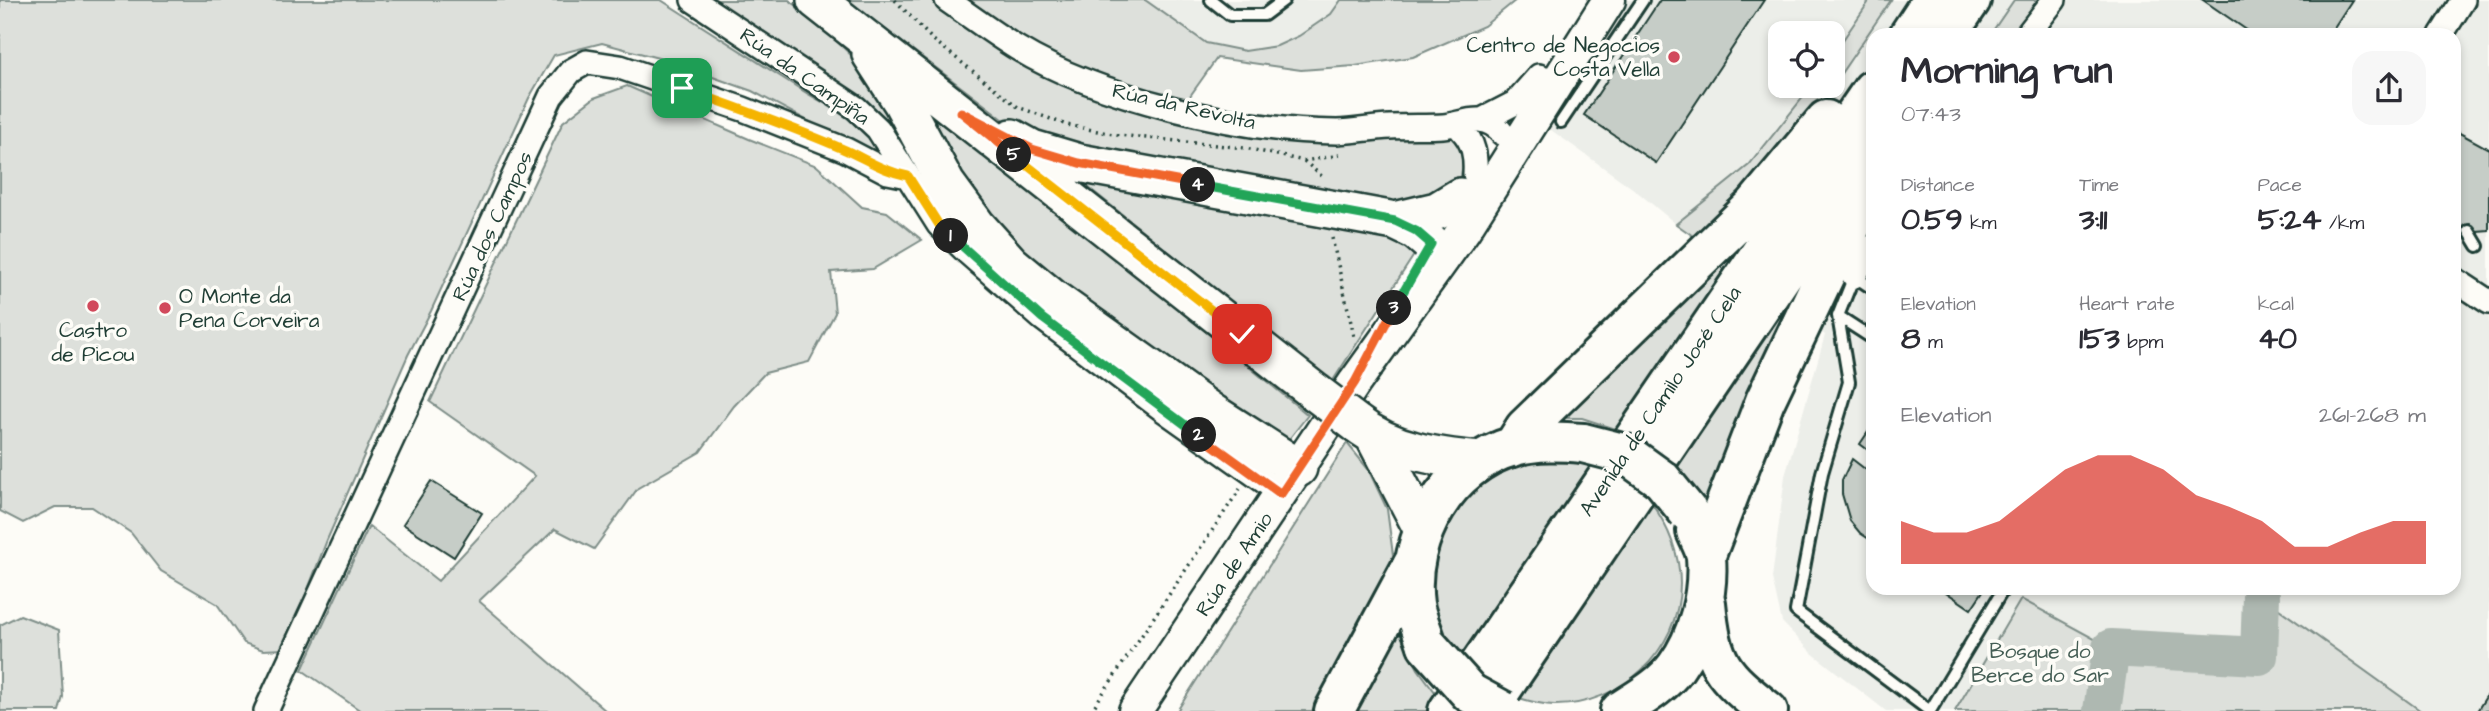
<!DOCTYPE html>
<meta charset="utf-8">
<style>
body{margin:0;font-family:"Architects Daughter",sans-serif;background:#f7f7f7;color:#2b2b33;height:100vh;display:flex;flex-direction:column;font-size:26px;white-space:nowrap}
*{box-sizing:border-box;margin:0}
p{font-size:23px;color:#7c7c81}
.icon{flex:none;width:38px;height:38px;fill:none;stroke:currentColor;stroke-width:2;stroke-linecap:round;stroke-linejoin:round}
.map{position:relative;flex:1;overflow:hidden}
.details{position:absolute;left:1866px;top:28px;width:595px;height:567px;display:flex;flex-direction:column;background:#fff;border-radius:21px;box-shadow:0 4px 10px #0003}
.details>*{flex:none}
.fabs{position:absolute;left:1768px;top:21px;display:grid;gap:14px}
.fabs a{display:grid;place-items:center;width:77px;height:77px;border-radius:14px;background:#fff;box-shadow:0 4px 10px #0003;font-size:35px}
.pin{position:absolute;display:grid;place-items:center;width:60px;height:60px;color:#fff;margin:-30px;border-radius:14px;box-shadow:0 4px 10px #0006}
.km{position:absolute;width:35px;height:35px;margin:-18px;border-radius:50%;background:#222;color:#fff;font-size:19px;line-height:35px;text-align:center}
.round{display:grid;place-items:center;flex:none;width:74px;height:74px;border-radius:21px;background:#f7f7f7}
.summary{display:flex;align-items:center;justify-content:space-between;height:119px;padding:0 35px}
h1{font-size:38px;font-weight:700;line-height:52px}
.figures{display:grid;grid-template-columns:repeat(3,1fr);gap:10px;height:119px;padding:7px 35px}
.figures div{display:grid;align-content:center}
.figures b{font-size:30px;font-weight:700}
.figures small{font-size:19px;font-weight:400}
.figures p{font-size:19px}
.chart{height:196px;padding:14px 35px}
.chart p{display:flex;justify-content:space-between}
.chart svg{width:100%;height:126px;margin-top:7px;fill:#d93025;opacity:.7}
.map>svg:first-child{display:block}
</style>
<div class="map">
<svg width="2489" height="711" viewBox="0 0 2489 711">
<rect width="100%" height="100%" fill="#fdfcf7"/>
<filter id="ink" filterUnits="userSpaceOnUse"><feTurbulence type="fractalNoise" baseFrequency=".0143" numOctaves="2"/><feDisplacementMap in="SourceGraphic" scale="14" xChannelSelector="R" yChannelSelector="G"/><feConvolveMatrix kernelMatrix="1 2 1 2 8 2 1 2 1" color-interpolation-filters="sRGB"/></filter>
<g filter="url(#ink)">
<path fill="#eceee9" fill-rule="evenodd" d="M1082 0H1516L1484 26 1413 57 1355 66 1301 70 1217 58Z
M1628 0H2489V711H1886L1812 653 1782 622 1772 578 1785 476 1825 335 1676 224 1635 190 1544 125ZM1780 33H1832V86H1780ZM1872 35H2454V588H1872Z"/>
<path fill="#dde0db" stroke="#7e8e88" stroke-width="2" d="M0 0H661L808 94 854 120 870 134 885 162 752 91 662 59 602 43 554 55 529 98 431 311 408 355 327 540 285 649 263 650 244 643 217 604 161 571 131 533 92 507H55L23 523 0 511Z
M704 0H789L813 18 856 60 1008 279 932 203 897 143Z
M847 0H1145L1206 43 1245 51 1277 46 1299 36 1331 14 1341 0H1516L1484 26 1413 57 1355 66 1301 70 1217 58 1173 120 1305 137 1455 138 1464 157 1461 176 1416 252 1332 382 994 112Z
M1870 0H1891L1812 116 1765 173 1696 238 1676 224 1749 165 1812 86H1832V56Z
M2014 0H2039L2013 35H1990Z
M627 86 749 139 817 166 862 207 887 212 922 240 873 269 831 272 835 313 809 362 765 373 734 406 700 452 638 488 594 549 555 529 479 601 606 711H361L302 670 369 526 438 581 535 476 430 402 563 122 594 98Z
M914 93 1308 415 1286 443 1063 293 991 225Z
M1769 216 1616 429 1582 418H1560Z
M1806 274 1708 514 1671 464Z
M1347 443 1368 469 1387 509 1393 555 1384 588 1312 711H1177Z
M1571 458 1601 463 1460 659C1449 642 1435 622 1433 601 1431 579 1436 552 1443 532 1454 501 1497 469 1528 462 1541 458 1557 459 1571 458Z
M1649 499C1667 524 1680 553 1680 584 1680 651 1620 706 1554 705 1539 705 1526 700 1512 696Z
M2261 596 2421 711H1955L2021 599 2111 648 2258 656Z
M20 615 59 630 63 697 59 711H0V625Z
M1398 629 1418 669 1438 696 1426 711H1354Z"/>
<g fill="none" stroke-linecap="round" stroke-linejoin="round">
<path stroke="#aeb8b1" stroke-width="38" d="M2102 711 2111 648 2259 656 2261 596"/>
</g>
<path fill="#c6cdc7" stroke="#1f3d34" stroke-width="2" d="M1660 0H1764L1656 163 1584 115Z
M2203 0H2352L2329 35H2254Z
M2454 130 2489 149V230L2464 232 2454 225Z
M1872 426V453L1860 444Z
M1872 458V541L1860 533 1850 521 1842 494V480L1852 459 1865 469Z
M431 481 482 513 454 557 403 524Z
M1940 588H1985L1971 609Z
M2489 692V711H2477Z"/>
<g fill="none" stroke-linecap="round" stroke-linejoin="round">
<defs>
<path id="lane" d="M1211 0 1230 15H1264L1284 0
M1561 122 1643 0
M2469 231 2478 246
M1872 288 1854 276 1838 316 1849 382 1822 473 1796 611 1930 711 2004 588
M1838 316 1872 338"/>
<path id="street" d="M693 0 856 108 878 129 939 225 967 252 1042 318 1161 408 1281 493
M947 0C970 16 993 33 1017 48 1097 97 1243 132 1337 132 1355 131 1373 128 1390 127 1408 126 1426 127 1443 126 1456 125 1467 119 1480 120 1488 121 1497 126 1502 133
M2027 35 2054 0
M2441 35 2463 0
M1482 120 1515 103 1539 76
M1461 129C1474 142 1476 157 1475 174
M1854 276 1872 247
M2454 279 2489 302
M266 711 551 96 571 71 587 62 620 67 743 109 846 150 888 172 908 176"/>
<path id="secondary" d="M1135 711 1355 382 1464 230 1609 0"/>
<path id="primary" d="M816 0 1315 392
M871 54 902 102 946 184 976 225 1011 264 1052 298 1214 414 1298 468
M1012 138 1032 149 1079 163 1395 221 1416 231 1431 244
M1395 221 1437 211 1460 197
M1356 423C1392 451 1436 457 1480 461
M1374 436 1423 530"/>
<path id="highway" d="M1909 35 1932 0
M1947 35 1971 0
M1513 447 1525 428 1754 206 1826 120
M1706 555 1765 401 1830 264 1872 189
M1706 603C1712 664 1721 674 1768 711
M1427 645C1423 632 1416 617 1414 604 1405 537 1448 464 1514 446 1538 440 1560 441 1583 443
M1334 711 1413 564
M1448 711 1872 90
M1487 711 1872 143
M1620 711C1640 698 1662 686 1676 667 1698 637 1709 594 1706 557 1705 549 1699 539 1696 531"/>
</defs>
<use href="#lane" stroke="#1f3d34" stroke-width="16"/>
<use href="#street" stroke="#1f3d34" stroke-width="28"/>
<use href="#secondary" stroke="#1f3d34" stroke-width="37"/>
<use href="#primary" stroke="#1f3d34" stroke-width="42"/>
<use href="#highway" stroke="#1f3d34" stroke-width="44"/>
<path stroke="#1f3d34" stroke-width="3.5" stroke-dasharray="2 5" stroke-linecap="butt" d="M895 0 931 38 1018 107 1067 125 1118 135 1245 148 1304 161 1340 155
M1304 161 1324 178
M1332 238 1354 336
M1091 711 1240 489"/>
<use href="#lane" stroke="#fdfcf7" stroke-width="10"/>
<use href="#street" stroke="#fdfcf7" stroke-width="23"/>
<use href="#secondary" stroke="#fdfcf7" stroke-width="32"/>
<use href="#primary" stroke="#fdfcf7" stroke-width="37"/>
<use href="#highway" stroke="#fdfcf7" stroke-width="38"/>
<defs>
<path id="primary-bridge" d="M1315 392 1356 423"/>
<path id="highway-bridge" d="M1583 443 1626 454 1662 480 1688 512
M1427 645 1470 693 1503 711"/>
</defs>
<use href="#primary-bridge" stroke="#1f3d34" stroke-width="42" stroke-linecap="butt"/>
<use href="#highway-bridge" stroke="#1f3d34" stroke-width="44" stroke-linecap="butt"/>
<use href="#primary-bridge" stroke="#fdfcf7" stroke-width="37"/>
<use href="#highway-bridge" stroke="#fdfcf7" stroke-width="38"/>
</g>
</g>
<g fill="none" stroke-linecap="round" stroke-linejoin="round" filter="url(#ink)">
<defs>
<path id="split-1" d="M682 88C736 107 790 126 843 149 866 159 883 171 908 176L939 225 951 236"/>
<path id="split-2" d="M951 236 1042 318 1199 435"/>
<path id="split-3" d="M1199 435 1281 494 1355 382 1394 308"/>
<path id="split-4" d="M1198 185 1395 221 1416 231 1431 244 1394 308"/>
<path id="split-5" d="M1014 155 961 112 1032 149 1079 163 1198 185"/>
<path id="split-6" d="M1014 155 1242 334"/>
</defs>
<use href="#split-1" stroke="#fff" stroke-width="14"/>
<use href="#split-2" stroke="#fff" stroke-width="14"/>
<use href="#split-3" stroke="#fff" stroke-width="14"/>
<use href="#split-4" stroke="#fff" stroke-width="14"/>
<use href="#split-5" stroke="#fff" stroke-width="14"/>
<use href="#split-6" stroke="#fff" stroke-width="14"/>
<use href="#split-1" stroke="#f5b400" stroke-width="9"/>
<use href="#split-2" stroke="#22a559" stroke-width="9"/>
<use href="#split-3" stroke="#f0652b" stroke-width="9"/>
<use href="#split-4" stroke="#22a559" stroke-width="9"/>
<use href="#split-5" stroke="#f0652b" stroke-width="9"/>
<use href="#split-6" stroke="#f5b400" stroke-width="9"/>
</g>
<g fill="#d1495b" stroke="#fdfcf7" stroke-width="2.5">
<circle cx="1674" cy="57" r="7"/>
<circle cx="93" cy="306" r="7"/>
<circle cx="165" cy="308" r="7"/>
</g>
<g text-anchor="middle" stroke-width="7" stroke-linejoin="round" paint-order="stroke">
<g font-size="21" fill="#1f3d34" stroke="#fdfcf7" text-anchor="end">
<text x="1660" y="52">Centro de Negocios<tspan x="1660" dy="24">Costa Vella</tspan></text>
<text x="179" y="303" text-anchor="start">O Monte da<tspan x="179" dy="24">Pena Corveira</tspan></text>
<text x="93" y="337" text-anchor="middle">Castro<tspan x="93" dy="24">de Picou</tspan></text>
</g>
<g font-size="21" fill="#1f3d34" stroke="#fdfcf7">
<text transform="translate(805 76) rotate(35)" y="7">Rúa da Campiña</text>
<text transform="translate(1184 106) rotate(13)" y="7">Rúa da Revolta</text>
<text transform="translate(492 226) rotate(-65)" y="7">Rúa dos Campos</text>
<text transform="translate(1660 401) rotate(-56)" y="7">Avenida de Camilo José Cela</text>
<text transform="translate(1234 564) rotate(-56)" y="7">Rúa de Amio</text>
</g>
<g font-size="21" fill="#455e55" stroke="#fdfcf7">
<text x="2040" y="658">Bosque do<tspan x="2040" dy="24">Berce do Sar</tspan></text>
</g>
</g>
</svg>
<div class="fabs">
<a><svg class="icon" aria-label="locate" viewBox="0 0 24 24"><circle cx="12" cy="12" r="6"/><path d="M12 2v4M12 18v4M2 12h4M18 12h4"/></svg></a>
</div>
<div class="pin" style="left:682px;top:88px;background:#1e9e55"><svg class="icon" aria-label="arrive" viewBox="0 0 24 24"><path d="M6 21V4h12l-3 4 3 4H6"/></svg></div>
<div class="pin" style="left:1242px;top:334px;background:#d93025"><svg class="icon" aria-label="check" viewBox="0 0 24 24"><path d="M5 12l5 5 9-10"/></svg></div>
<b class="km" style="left:951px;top:236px">1</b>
<b class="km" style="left:1199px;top:435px">2</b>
<b class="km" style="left:1394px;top:308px">3</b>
<b class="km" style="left:1198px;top:185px">4</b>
<b class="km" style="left:1014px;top:155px">5</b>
<section class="details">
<div class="summary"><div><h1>Morning run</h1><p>07:43</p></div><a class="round"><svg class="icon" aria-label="share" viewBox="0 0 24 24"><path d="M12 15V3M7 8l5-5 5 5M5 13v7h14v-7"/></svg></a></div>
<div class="figures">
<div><p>Distance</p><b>0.59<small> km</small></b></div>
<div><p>Time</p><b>3:11</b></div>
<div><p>Pace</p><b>5:24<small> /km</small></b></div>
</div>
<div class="figures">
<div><p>Elevation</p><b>8<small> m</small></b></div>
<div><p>Heart rate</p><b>153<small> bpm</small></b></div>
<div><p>kcal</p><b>40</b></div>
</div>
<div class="chart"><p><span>Elevation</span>261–268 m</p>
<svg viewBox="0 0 160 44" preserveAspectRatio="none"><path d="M0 44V29L10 33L20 33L30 29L40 20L50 11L60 6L70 6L80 11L90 20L100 24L110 29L120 38L130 38L140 33L150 29L160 29V44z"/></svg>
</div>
</section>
</div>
